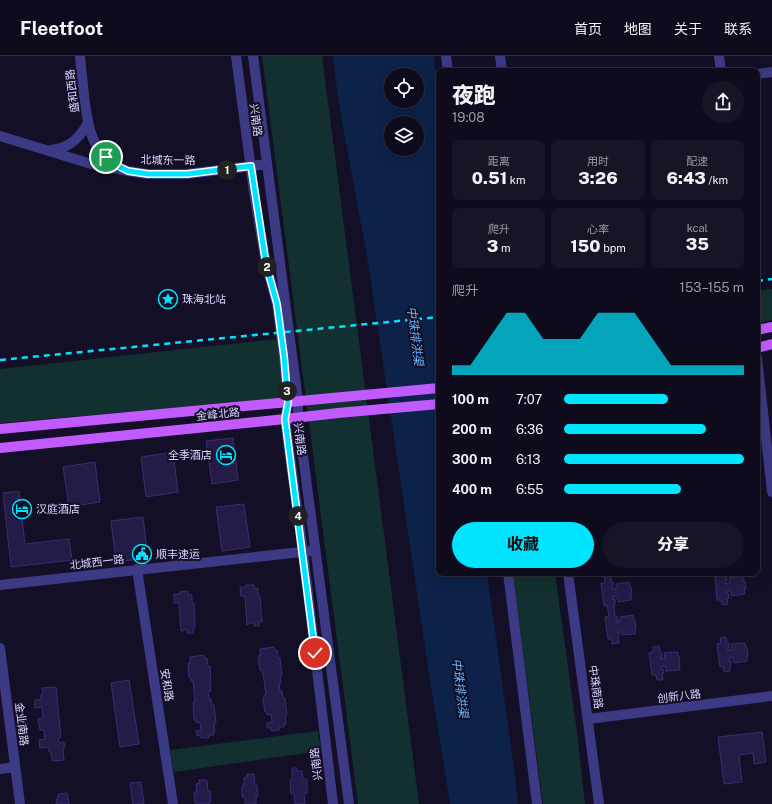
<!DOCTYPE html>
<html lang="zh">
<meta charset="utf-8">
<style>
body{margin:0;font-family:"Public Sans","Noto Sans SC",sans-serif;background:#171425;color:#f1f3f6;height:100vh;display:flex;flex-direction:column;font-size:15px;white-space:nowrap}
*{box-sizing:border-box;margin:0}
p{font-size:13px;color:#9b9ba3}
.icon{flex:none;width:22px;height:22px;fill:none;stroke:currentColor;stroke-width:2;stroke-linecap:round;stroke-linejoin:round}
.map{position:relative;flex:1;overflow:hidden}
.drawer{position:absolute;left:436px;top:12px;width:324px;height:508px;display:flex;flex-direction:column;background:#0e0b1c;border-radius:8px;box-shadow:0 4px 16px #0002,0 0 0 1px #2e2b3b}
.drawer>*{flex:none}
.tools{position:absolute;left:384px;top:12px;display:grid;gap:8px}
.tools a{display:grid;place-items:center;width:40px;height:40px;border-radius:50%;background:#0e0b1c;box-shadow:0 4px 16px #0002,0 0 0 1px #2e2b3b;font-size:20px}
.pin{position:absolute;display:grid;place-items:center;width:34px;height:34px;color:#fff;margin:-17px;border:2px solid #fff;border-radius:50%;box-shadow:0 1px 4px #0007}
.km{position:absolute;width:20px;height:20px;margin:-10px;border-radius:50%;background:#222;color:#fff;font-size:11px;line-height:20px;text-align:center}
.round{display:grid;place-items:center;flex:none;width:42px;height:42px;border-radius:21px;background:#171425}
.head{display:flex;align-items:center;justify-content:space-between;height:68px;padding:0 16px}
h1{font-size:22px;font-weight:800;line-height:30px}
.stats{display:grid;grid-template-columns:repeat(3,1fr);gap:6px;height:68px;padding:4px 16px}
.stats div{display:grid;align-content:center;border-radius:8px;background:#171425;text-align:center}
.stats b{font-size:17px;font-weight:800}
.stats small{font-size:11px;font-weight:400}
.stats p{font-size:11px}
.chart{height:112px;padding:8px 16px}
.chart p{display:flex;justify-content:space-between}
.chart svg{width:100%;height:72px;margin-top:4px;fill:#00e5ff;opacity:.7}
.primary-button{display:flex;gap:8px;margin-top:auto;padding:8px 16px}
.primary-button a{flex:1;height:46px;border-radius:24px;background:#00e5ff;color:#111;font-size:16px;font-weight:800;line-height:46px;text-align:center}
.primary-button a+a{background:#171425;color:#f1f3f6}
ul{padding:0 16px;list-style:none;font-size:13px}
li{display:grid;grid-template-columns:64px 48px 1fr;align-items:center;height:30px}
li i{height:10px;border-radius:5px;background:#00e5ff}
header{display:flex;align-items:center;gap:24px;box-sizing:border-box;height:56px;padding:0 20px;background:#0e0b1c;border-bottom:1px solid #2e2b3b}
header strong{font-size:19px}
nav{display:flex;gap:22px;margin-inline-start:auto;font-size:14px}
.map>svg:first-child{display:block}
</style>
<header>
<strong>Fleetfoot</strong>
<nav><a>首页</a><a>地图</a><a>关于</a><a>联系</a></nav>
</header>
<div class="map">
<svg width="772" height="748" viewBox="0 0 772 748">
<rect width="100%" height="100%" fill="#130f26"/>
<path fill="#12302f" d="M262 0H322L419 748H358Z
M772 233V264L761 267 757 235Z
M278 283 283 342 0 367V313Z
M513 517H555L578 684 585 748H543Z
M318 675 321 695 174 716 170 694Z"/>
<path fill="#0c2248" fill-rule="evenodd" d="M333 0H434L439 37V517H487L515 720 518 748H450L426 598 368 206 338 43ZM391 19H417V45H391ZM391 67H417V93H391Z"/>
<path fill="#241b47" stroke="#3b2d73" d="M233 382 238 424 212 428 206 385Z
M173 396 178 436 146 441 141 401Z
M95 406 100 446 69 451 63 411Z
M19 435 25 488 69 483 72 504 11 511 3 437Z
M244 448 250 491 222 495 216 451Z
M143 461 148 502 116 506 111 465Z
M718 517H724L725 520H726L727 525H725V528L730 527 729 522 743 520V525H745L746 533H744L745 538 731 540V535H726V537H728L729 542H727L728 548 722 549 721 544H717L715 521H718Z
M611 520V526H613V531H611L612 533H616V528L629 526 630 531H631L632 539H631V544L618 546 617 540 613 541V543H615V548H614L615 560H617L618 565H616V567L620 566V561L633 559 634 564H635L636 573H635V578L622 579 621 574 617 575V577L619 576V581L618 582 619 587 612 588V583H608L605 561 609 560 607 549 604 550 601 527H605L604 521Z
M246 529H254L255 533 258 532V540H260L262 566H259V570H254V567H249V568L247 569 245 540H241L240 531H246Z
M188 535V539H192V547H194L195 572 193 573V577H187V574H183V575H181L179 547H174V538H180V536Z
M726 581 727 587H729V592H727L728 594H732L731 588 745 587 746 592H747L748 600H747V605L734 607 733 601 729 602V604H731V609H730V615L724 616 723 610 720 611 717 588 721 587 720 582Z
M659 590 660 596H661L662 601H660V603L665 602 664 597 678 596V600H679L680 609H679L680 614 666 615V610L661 611V613H663L664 617 662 618 663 624H657L656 619H652L649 597 653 596V591Z
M274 591 275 594H277L278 602H280L282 619H280L281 627H279L280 635H282L283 642H285L287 659H285L286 668H284V671H279V674L271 675V672H267V667L272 666 271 658 267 659V656H265L263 643 264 642V639L266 638 263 617H262V614H260L258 602H259V599H261L260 593Z
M204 599V602H207L208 610H210L211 627H210L211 635H208L209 643H211L212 650 214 649 216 667H214L215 676H213L214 679H208L209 682H201L200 679 197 680 196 675 201 674 200 666 197 667 196 664H194L193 651 194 650 193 646H195L193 625H191V622H189L188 610H189L188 607H190V601Z
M129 624 139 688 120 691 111 627Z
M56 631 61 681 58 682 59 687 64 686 65 691H63L64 704 52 705 51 696H49V691L40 692 39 684 45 683 44 674H40L38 663 43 662 42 651 35 652V644L41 643V638H43L42 632Z
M762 676 766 706 754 708 753 697 739 699 742 726 724 728 718 681Z
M292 712H297V715H302L303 723H307V737H304L305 748H295L294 738H291L290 724H292Z
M247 718H254L255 729H257L258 740H256V748H245V741H242V730H244V722L247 721Z
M199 724H207L208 735H210L211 746H208L209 748H197V747H195L194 736H197L196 728 200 727Z
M141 726 144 748H133L130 727Z
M67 737 69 748H55H57L56 743H58V738Z"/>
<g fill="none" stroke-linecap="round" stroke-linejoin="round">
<path stroke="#3d3a85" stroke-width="10" d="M80 0C81 13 83 27 84 40 88 70 91 97 120 112
M236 0 254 136 266 208 277 248 284 300 288 347 285 363 303 496 333 748
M253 0 298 345V362L349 748
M446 0 448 15
M500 0 502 15
M719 0 721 15
M757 18 772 16
M0 80 88 107 128 115 147 118H187L267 108
M51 94C69 92 79 83 88 67
M757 302 772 436
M137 513 173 748
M508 517 537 748
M568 517 599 748
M0 529 310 495
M0 592 20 748
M588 663 772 640
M0 713 15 711"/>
<path stroke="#c25bff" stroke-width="10" d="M757 274 772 271
M757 292 772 288
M0 373 439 332
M0 392 285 363 338 357 439 348"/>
<path stroke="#00e5ff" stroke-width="2.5" stroke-dasharray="6 5" stroke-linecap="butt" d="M757 225 772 223
M0 304 439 261"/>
</g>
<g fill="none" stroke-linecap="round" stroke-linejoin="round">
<defs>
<path id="route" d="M106 101 116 109 128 115 148 118H187L251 110 266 208 277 248 284 300 288 347 285 363 315 597"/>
</defs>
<use href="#route" stroke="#fff" stroke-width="8"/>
<use href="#route" stroke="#00e5ff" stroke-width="5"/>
</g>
<defs>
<symbol id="sight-ring" viewBox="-11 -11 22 22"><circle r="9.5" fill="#130f26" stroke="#00e5ff" stroke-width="1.5"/><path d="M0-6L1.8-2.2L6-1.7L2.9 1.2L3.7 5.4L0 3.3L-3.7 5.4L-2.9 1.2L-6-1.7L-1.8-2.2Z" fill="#00e5ff"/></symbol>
<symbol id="hotel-ring" viewBox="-11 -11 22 22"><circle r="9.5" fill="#130f26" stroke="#00e5ff" stroke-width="1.5"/><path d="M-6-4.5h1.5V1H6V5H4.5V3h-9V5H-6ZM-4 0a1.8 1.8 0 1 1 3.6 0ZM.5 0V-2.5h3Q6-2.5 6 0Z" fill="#00e5ff"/></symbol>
<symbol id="civic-ring" viewBox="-11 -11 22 22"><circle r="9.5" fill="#130f26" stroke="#00e5ff" stroke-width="1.5"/><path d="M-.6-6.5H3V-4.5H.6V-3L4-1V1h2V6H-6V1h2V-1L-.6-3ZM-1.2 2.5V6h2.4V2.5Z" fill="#00e5ff"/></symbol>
</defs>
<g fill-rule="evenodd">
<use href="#sight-ring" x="157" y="232" width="22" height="22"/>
<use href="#hotel-ring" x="215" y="388" width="22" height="22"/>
<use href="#hotel-ring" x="11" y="442" width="22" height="22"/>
<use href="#civic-ring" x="131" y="487" width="22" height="22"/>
</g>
<g text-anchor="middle" stroke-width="4" stroke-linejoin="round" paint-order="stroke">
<g font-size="11" fill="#d9d4ff" stroke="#130f26">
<text transform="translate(72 35) rotate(-97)" y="4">盛和西路</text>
<text transform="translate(256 64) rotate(83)" y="4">兴南路</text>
<text transform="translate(168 104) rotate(1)" y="4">北城东一路</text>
<text transform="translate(218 358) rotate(-6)" y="4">金峰北路</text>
<text transform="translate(300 383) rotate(83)" y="4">兴南路</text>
<text transform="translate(97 506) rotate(-7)" y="4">北城西一路</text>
<text transform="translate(167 629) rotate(81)" y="4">安和路</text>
<text transform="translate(596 631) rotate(82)" y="4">中珠南路</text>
<text transform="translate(679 640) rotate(-7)" y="4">创新八路</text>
<text transform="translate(22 668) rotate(83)" y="4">金业南路</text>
<text transform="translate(316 708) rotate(-97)" y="4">兴南路</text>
</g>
<g font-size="11" fill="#d9d4ff" stroke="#130f26" text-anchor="start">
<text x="182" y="247">珠海北站</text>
<text x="212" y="403" text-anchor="end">全季酒店</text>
<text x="36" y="457">汉庭酒店</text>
<text x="156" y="502">顺丰速运</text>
</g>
<g font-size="12" font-style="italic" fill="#62b6ff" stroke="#130f26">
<text transform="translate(415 280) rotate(83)" y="4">中珠排洪渠</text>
<text transform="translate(460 632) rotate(83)" y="4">中珠排洪渠</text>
</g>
</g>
</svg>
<div class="tools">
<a><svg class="icon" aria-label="locate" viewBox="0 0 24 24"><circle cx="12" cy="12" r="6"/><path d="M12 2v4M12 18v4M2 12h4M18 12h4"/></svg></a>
<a><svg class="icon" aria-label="layers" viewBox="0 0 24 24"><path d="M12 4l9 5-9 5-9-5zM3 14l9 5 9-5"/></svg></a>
</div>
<div class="pin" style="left:106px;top:101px;background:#1e9e55"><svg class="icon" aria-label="arrive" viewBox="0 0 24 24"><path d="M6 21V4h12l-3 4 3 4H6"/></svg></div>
<div class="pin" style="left:315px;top:597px;background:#d93025"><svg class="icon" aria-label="check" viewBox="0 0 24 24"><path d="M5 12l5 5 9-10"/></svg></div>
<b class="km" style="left:227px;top:114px">1</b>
<b class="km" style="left:267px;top:211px">2</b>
<b class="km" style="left:287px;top:335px">3</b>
<b class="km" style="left:298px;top:460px">4</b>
<section class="drawer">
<div class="head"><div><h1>夜跑</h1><p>19:08</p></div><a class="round"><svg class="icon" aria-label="share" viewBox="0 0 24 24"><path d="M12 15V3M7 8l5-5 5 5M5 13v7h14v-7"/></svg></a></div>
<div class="stats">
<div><p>距离</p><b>0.51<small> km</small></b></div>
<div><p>用时</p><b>3:26</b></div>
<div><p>配速</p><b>6:43<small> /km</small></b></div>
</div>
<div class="stats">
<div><p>爬升</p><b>3<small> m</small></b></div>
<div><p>心率</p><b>150<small> bpm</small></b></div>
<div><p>kcal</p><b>35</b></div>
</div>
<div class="chart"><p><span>爬升</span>153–155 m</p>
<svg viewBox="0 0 160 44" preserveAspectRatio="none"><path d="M0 44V38L10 38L20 22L30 6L40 6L50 22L60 22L70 22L80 6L90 6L100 6L110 22L120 38L130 38L140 38L150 38L160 38V44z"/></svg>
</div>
<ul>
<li><b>100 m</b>7:07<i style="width:58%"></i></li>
<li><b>200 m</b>6:36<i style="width:79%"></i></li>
<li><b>300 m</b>6:13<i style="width:100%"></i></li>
<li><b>400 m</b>6:55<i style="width:65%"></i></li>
</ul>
<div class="primary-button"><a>收藏</a><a>分享</a></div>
</section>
</div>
